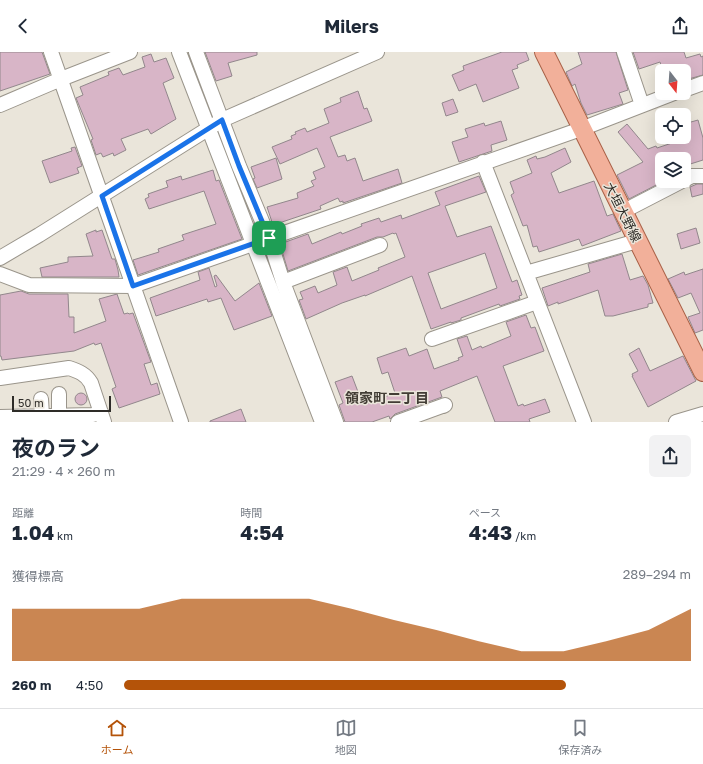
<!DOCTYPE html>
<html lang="ja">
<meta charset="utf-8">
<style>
body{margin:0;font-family:"Golos Text","Noto Sans JP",sans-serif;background:#f2f2f3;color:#1f2937;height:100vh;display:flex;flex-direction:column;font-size:15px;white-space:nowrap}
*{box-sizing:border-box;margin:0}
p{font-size:13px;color:#747a83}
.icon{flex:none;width:22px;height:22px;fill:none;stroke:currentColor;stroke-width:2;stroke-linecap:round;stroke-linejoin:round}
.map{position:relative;height:370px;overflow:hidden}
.details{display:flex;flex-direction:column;background:#fff;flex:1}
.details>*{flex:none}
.needle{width:26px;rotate:163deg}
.fabs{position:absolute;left:655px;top:12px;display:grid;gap:8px}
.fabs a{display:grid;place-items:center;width:36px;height:36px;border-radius:6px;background:#fff;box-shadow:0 4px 16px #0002;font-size:20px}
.scale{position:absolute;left:12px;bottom:10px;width:99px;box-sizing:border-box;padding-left:4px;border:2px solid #2e2c28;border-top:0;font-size:11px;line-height:14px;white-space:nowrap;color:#2e2c28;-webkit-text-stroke:3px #eae5da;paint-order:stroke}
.pin{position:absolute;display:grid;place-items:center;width:34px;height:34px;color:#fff;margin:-17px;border-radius:8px;box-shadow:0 2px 6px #0006}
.round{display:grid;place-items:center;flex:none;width:42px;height:42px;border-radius:6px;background:#f2f2f3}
.head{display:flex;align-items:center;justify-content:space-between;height:68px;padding:0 12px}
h1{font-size:22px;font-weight:700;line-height:30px}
.metrics{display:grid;grid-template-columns:repeat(3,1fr);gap:6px;height:68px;padding:4px 12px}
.metrics div{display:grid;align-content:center}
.metrics b{font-size:20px;font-weight:700}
.metrics small{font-size:11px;font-weight:400}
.metrics p{font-size:11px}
.chart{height:112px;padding:8px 12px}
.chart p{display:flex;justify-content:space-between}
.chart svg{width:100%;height:72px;margin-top:4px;fill:#b45309;opacity:.7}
ul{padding:0 12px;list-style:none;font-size:13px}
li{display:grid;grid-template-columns:64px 48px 1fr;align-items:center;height:30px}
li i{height:10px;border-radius:5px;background:#b45309}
header{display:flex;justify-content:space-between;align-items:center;height:52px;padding:0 12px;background:#fff;font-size:18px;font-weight:700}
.dock{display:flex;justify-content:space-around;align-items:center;height:56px;border-top:1px solid #e0e1e3;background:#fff;font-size:11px;color:#747a83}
.dock a{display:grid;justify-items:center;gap:2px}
.dock .active{color:#b45309}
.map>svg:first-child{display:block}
</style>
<header><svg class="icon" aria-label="back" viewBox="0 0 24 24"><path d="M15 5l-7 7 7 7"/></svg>Milers<svg class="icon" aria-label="share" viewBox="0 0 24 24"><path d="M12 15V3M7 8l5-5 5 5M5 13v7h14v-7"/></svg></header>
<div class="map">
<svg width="703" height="370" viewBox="0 0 703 370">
<rect width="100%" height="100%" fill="#eae5da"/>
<path fill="#d8b5c7" stroke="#92878c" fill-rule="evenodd" d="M0 0H42L50 22 0 39Z
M205 0H257V3L228 11 232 24 216 29Z
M502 0H526L529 8 517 13 518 16 512 18 519 36 483 50 476 32 459 39 452 23 464 18 463 14Z
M578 0H616L628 38 619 41 623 52 587 63 581 51 575 32 572 34 566 20 582 12Z
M633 0H684L686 6 700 2 701 5 703 4V23L685 28 684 19H663L660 10 639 17Z
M151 2 154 10 166 6 174 26 163 31 176 67 151 82 148 77 121 87 126 98 114 104 113 101 103 105 101 101 96 103 91 88 93 87 76 46 83 43 80 35 109 23 108 20 119 16 123 23 145 15 142 5Z
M358 39 364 57 367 56 372 69 330 85 338 105 345 103 347 109 355 106 363 129 398 117 402 131 343 151V149L340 150 338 146 320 154 321 157 273 173 267 155 298 146 297 141 314 134 311 129 316 127 313 120 325 115 317 96 280 112 272 95 292 87 291 84 296 82 295 80 305 76 307 80 329 71 324 57 341 50 340 46Z
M453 47 458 60 446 64 442 51Z
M698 68 703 86V108L684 114V107H662V130L629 147 617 123 643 110 618 80 627 72 648 97 656 94 657 96 684 87V72Z
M501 69 507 88 491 93 492 99 459 110 452 90 468 85 465 77 484 71 485 74Z
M75 95 82 114 77 116 79 121 50 131 42 109 72 99 71 96Z
M565 96 571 110 551 121 559 141 594 129 607 164 613 162 621 179 582 194 579 187 539 200 537 194 533 195 527 173 523 174 511 143 514 141 510 130 532 121 527 108 536 104 537 107 545 105Z
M276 106 282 127 257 136 253 127 255 126 251 115Z
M213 118 216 129 219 128 242 187 138 223 133 208 159 200 158 197 184 188 182 183 216 172 204 139 149 157 145 147 149 145 148 142 168 135 166 129 181 124 182 128Z
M479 124 486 140 445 154 457 185 491 174 512 230 517 228 522 243 519 244 520 247 500 254 499 252 461 266V268L451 271V270L431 277 412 224 365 244V243L342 251 306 267 299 248 303 247 300 240 315 234 318 241 337 233 333 220 347 215 352 229 379 218 378 216 405 205 396 181 394 182 393 181 383 185H377L288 219 280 192 308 182 312 192 341 180 342 182 362 174 361 172 379 166 381 170 401 163 402 167 440 153 435 140ZM485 201 497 236 441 257 428 221Z
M697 132H703V142L692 145 690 135Z
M696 176 700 191 681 197 677 182Z
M96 178V180L102 178 112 207H115L118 218 119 225H42L40 216 68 210V205L93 204 86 182Z
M622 202 630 228 643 224 648 233 653 251 648 252V255L613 264H605L598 238 558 252V250L548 254 542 236 590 220 588 212Z
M209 216 215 235 217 234 214 224 216 223 235 249 259 231 272 264 234 278 221 246 208 250 207 247 156 264 150 246 200 228 198 220Z
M703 217V278L695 281 688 265 700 261 691 241 678 246 668 227 684 220 685 223Z
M21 239 29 242H68L69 265H74V281L106 269 99 247 117 242 124 262 128 261 129 262 133 261 151 310 144 312 151 333 157 331 160 342 119 356 112 337 116 335 101 291 95 293 94 291 74 299 2 308 1 304H0V243Z
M526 263 531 276 535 275 544 299 503 314 518 354 523 352 524 354 545 347 550 360 529 367 530 370H495L477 324 440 339 442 345 395 362 390 367 389 364 372 370H345L339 353 343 351 335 330 352 324 363 353 395 341 388 320 382 322 377 306 406 296 409 304 427 297 434 317 459 308 458 306 463 304 457 287 467 284 472 298 481 294 482 296 511 284 506 270Z
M639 296 650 319 683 304 696 329 648 355 632 324H633L632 322 638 319 629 302Z
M75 347a6 6 0 1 1 12 0a6 6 0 1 1-12 0Z
M241 357 246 370H210V369Z"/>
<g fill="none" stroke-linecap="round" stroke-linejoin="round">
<defs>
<path id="minor" d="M51 0C95 123 137 247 181 370
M179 0 322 370
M196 0 239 114 269 186 283 230 336 370
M624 0 642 53
M684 38 703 31
M0 53 61 27 130 0
M483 110 584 370
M684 128 692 124H703
M622 160 682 129
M0 206 39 183 222 68 377 0
M526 221 637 189
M0 222 29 233 133 234 581 77 674 41
M283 230 380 193
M432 287 537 250
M0 326 69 316C78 319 86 322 91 331L104 370
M41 347 42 364
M59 363V342
M0 365 93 363 101 360
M398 370 445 353 443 354
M676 370 703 362"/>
<path id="major" d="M544 0 703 320"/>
</defs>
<use href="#minor" stroke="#9a958b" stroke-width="16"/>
<use href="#major" stroke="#a86046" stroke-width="20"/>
<use href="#minor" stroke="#fff" stroke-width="14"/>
<use href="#major" stroke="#f2b09a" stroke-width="18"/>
</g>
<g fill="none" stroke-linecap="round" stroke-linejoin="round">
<defs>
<path id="route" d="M222 68 239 114 269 186 133 234 102 144Z"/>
</defs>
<use href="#route" stroke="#fff" stroke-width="8"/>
<use href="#route" stroke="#1a73e8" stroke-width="5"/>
</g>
<g text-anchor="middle" stroke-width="3" stroke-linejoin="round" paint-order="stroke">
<g font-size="13" fill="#2e2c28" stroke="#eae5da">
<text transform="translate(623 160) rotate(63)" y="5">大垣大野線</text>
</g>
<g font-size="14" font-weight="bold" fill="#423d35" stroke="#eae5da">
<text x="387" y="351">領家町二丁目</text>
</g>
</g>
</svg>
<div class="fabs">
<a><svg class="needle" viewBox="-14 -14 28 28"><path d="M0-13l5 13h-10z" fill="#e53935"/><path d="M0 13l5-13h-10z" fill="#747a83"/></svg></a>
<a><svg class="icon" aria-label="locate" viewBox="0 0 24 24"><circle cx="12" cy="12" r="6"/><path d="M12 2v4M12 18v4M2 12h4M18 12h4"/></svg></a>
<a><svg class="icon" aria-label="layers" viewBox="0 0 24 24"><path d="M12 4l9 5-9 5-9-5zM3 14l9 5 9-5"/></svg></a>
</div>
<div class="scale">50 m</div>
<div class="pin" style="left:269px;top:186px;background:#1e9e55"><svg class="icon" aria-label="arrive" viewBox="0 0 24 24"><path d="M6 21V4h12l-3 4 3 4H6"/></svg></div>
</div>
<section class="details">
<div class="head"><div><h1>夜のラン</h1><p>21:29 · 4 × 260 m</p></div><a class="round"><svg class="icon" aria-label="share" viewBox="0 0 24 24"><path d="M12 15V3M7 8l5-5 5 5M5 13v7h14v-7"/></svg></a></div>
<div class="metrics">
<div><p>距離</p><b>1.04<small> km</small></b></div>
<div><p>時間</p><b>4:54</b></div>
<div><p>ペース</p><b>4:43<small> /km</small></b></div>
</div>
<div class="chart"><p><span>獲得標高</span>289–294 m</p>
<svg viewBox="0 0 160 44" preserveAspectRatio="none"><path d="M0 44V12L10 12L20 12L30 12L40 6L50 6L60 6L70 6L80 12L90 19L100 25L110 32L120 38L130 38L140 32L150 25L160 12V44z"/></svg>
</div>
<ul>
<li><b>260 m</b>4:50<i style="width:78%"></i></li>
</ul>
</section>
<nav class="dock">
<a class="active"><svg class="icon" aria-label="home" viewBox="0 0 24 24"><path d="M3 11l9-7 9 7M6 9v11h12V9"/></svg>ホーム</a>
<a><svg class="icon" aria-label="map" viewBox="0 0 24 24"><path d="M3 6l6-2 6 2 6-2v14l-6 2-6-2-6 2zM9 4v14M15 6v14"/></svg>地図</a>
<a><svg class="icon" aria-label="saved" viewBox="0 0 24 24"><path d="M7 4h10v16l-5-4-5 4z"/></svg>保存済み</a>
</nav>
